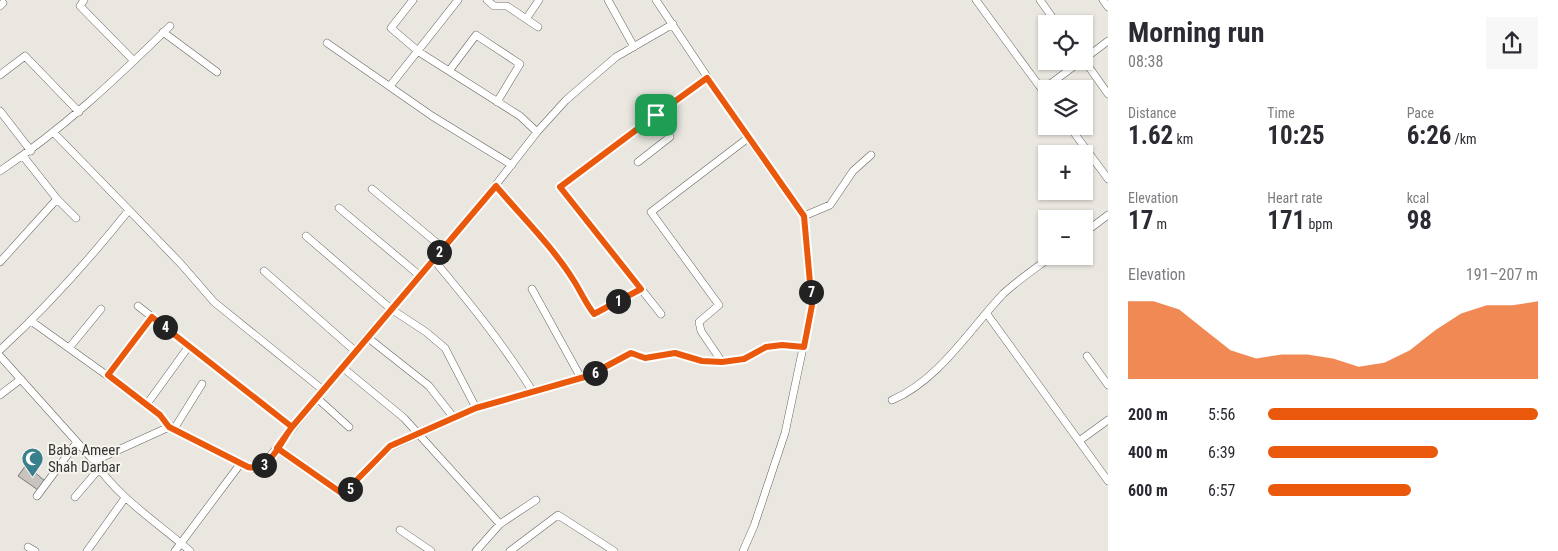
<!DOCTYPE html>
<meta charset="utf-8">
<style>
body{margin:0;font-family:"Roboto Condensed",sans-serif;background:#f7f7f7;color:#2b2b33;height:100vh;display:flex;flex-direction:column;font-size:19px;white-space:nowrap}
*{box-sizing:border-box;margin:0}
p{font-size:16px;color:#7c7c81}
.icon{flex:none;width:28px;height:28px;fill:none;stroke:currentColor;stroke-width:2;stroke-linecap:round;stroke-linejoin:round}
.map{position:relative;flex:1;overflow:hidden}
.sheet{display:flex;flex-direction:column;background:#fff;width:450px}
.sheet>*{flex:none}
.controls{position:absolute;left:1038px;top:15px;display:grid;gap:10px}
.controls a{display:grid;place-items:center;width:55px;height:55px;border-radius:0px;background:#fff;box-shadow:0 1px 4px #0004;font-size:25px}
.pin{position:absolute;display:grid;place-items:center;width:42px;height:42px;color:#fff;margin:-21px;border-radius:10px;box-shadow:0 2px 8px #0006}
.km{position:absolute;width:25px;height:25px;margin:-12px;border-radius:50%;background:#222;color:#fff;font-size:14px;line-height:25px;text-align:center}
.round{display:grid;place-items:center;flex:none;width:52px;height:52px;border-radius:0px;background:#f7f7f7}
.overview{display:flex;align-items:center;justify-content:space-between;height:85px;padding:0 20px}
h1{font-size:28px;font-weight:700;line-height:38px}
.figures{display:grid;grid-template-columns:repeat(3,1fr);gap:8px;height:85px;padding:5px 20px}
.figures div{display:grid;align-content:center}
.figures b{font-size:25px;font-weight:700}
.figures small{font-size:14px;font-weight:400}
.figures p{font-size:14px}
.chart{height:140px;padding:10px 20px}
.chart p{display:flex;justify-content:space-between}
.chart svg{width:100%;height:90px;margin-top:5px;fill:#ea580c;opacity:.7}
ul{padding:0 20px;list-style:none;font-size:16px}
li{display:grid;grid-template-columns:80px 60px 1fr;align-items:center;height:38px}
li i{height:12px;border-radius:6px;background:#ea580c}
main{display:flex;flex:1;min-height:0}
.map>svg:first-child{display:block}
</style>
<main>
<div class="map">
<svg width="1108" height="551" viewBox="0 0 1108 551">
<rect width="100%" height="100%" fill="#eae7e1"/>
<path fill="#c8c3be" stroke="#7d7975" d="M26 465 45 481 38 490 18 476Z"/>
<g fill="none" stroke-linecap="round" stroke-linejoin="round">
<defs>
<path id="minor" d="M84 0 80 6 134 61
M413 0 391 28 419 52 520 116 537 132
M487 0 494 6H507L538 27
M608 0 634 47
M656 0 748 138 804 216 812 305 785 433 754 526 743 551
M976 0 1046 95
M1040 0 1057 24
M1103 0 1108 7
M0 6 3 3
M526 19 539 0
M163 32 217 72
M327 43 432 116 512 165
M1084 59 1108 41
M1084 60 1108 94
M449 71 476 35 520 64 497 102
M0 75 25 56 79 112
M390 86 458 0
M1042 90 1081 61
M0 111 31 151
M1069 126 1108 179
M638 162 670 137 656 115
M0 171C63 129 116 79 170 26
M496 186C522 217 553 247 574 281 581 292 586 303 594 314L641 289
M372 189 443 248
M57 199 76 218
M339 208 419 275
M129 210 181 264 214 302 323 390
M804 216 830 205 853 171 871 155
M1084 233 1108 215
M306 236 391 309 426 332 445 348 476 408
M433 259C469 302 504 345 533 392
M0 262 57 199 23 156
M264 271 355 351
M532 289 581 378
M138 306 293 427
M661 314 560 187 707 78
M987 314 1108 481
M31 321 147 404 160 415 169 427
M367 337 429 386 454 418
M69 348 101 309
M0 350C47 307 89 260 129 210L54 133
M0 356 94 461 169 427 248 467 256 469 262 466 355 351 470 218 537 132 566 100 616 57 673 24
M1087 356 1108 385
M722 362 701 331 699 322 719 305 651 212 748 138
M342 367 404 418 500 524
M107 375 152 317
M0 395 21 379
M317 398 349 427
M892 400C938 381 970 329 1003 294 1018 280 1036 268 1052 256
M147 404 189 346
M174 429 202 384
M1079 441 1108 420
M277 449 340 492H345L390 447 476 408 588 376 631 353 645 358 675 353 702 361 722 362 744 359 765 347 782 345 804 347
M94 461C118 498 157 522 190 551
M37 496 77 442
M75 497 99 469
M400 530 431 551
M28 547 35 551
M87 551 125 498
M175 551 241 463
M476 551 500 524 536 500
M510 551 558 515 614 551"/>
</defs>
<use href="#minor" stroke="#66635e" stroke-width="8"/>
<use href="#minor" stroke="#fff" stroke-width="7"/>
</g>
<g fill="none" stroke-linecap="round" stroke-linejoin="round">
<defs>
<path id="route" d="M656 115 560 187 641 289 594 314C586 304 581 292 574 281 553 247 522 217 496 186L292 427C281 441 270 472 248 467L169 427 160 415 108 375 152 317 292 427 277 448 340 492H345L390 446 476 408 588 376 631 353 645 358 675 353 702 361 722 362 744 359 766 347 782 345 804 347 812 305 804 216 707 78 656 115"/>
</defs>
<use href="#route" stroke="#fff" stroke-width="10"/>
<use href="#route" stroke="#ea580c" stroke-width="6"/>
</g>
<defs>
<symbol id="mosque-pin" viewBox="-11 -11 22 30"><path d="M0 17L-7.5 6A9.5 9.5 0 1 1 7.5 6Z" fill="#3a808c" stroke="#f7f4ee"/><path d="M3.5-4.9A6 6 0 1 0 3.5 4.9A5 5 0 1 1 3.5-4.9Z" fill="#fff"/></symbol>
</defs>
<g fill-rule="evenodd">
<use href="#mosque-pin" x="20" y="446" width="25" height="34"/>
</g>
<g text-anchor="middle" stroke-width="4" stroke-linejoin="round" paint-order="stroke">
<g font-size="15" fill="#363533" stroke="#f7f4ee" text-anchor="start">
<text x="48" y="455">Baba Ameer<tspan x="48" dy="17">Shah Darbar</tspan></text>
</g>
</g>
</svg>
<div class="controls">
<a><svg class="icon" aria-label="locate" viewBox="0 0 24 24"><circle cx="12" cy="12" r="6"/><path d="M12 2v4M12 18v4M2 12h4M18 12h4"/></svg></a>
<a><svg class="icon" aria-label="layers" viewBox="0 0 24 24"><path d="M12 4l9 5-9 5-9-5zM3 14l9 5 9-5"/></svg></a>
<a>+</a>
<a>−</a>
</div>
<div class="pin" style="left:656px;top:115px;background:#1e9e55"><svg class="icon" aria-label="arrive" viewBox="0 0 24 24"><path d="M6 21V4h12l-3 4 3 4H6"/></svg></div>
<b class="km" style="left:618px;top:301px">1</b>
<b class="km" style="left:439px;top:252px">2</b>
<b class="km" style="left:264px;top:465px">3</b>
<b class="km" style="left:165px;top:327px">4</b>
<b class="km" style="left:350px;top:489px">5</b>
<b class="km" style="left:595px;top:373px">6</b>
<b class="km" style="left:811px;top:292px">7</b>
</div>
<section class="sheet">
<div class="overview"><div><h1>Morning run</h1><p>08:38</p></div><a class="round"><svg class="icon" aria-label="share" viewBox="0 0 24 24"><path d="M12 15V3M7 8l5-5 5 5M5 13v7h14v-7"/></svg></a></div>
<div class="figures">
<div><p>Distance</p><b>1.62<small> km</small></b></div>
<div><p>Time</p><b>10:25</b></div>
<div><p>Pace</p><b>6:26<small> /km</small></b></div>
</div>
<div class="figures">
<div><p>Elevation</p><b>17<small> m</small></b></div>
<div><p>Heart rate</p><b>171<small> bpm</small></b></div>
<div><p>kcal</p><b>98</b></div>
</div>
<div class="chart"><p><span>Elevation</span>191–207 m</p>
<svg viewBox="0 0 160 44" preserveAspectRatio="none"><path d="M0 44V6L10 6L20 10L30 20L40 30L50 34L60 32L70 32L80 34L90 38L100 36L110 30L120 20L130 12L140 8L150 8L160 6V44z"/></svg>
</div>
<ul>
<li><b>200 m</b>5:56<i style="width:100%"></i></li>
<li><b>400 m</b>6:39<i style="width:63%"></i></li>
<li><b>600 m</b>6:57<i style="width:53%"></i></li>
</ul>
</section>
</main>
